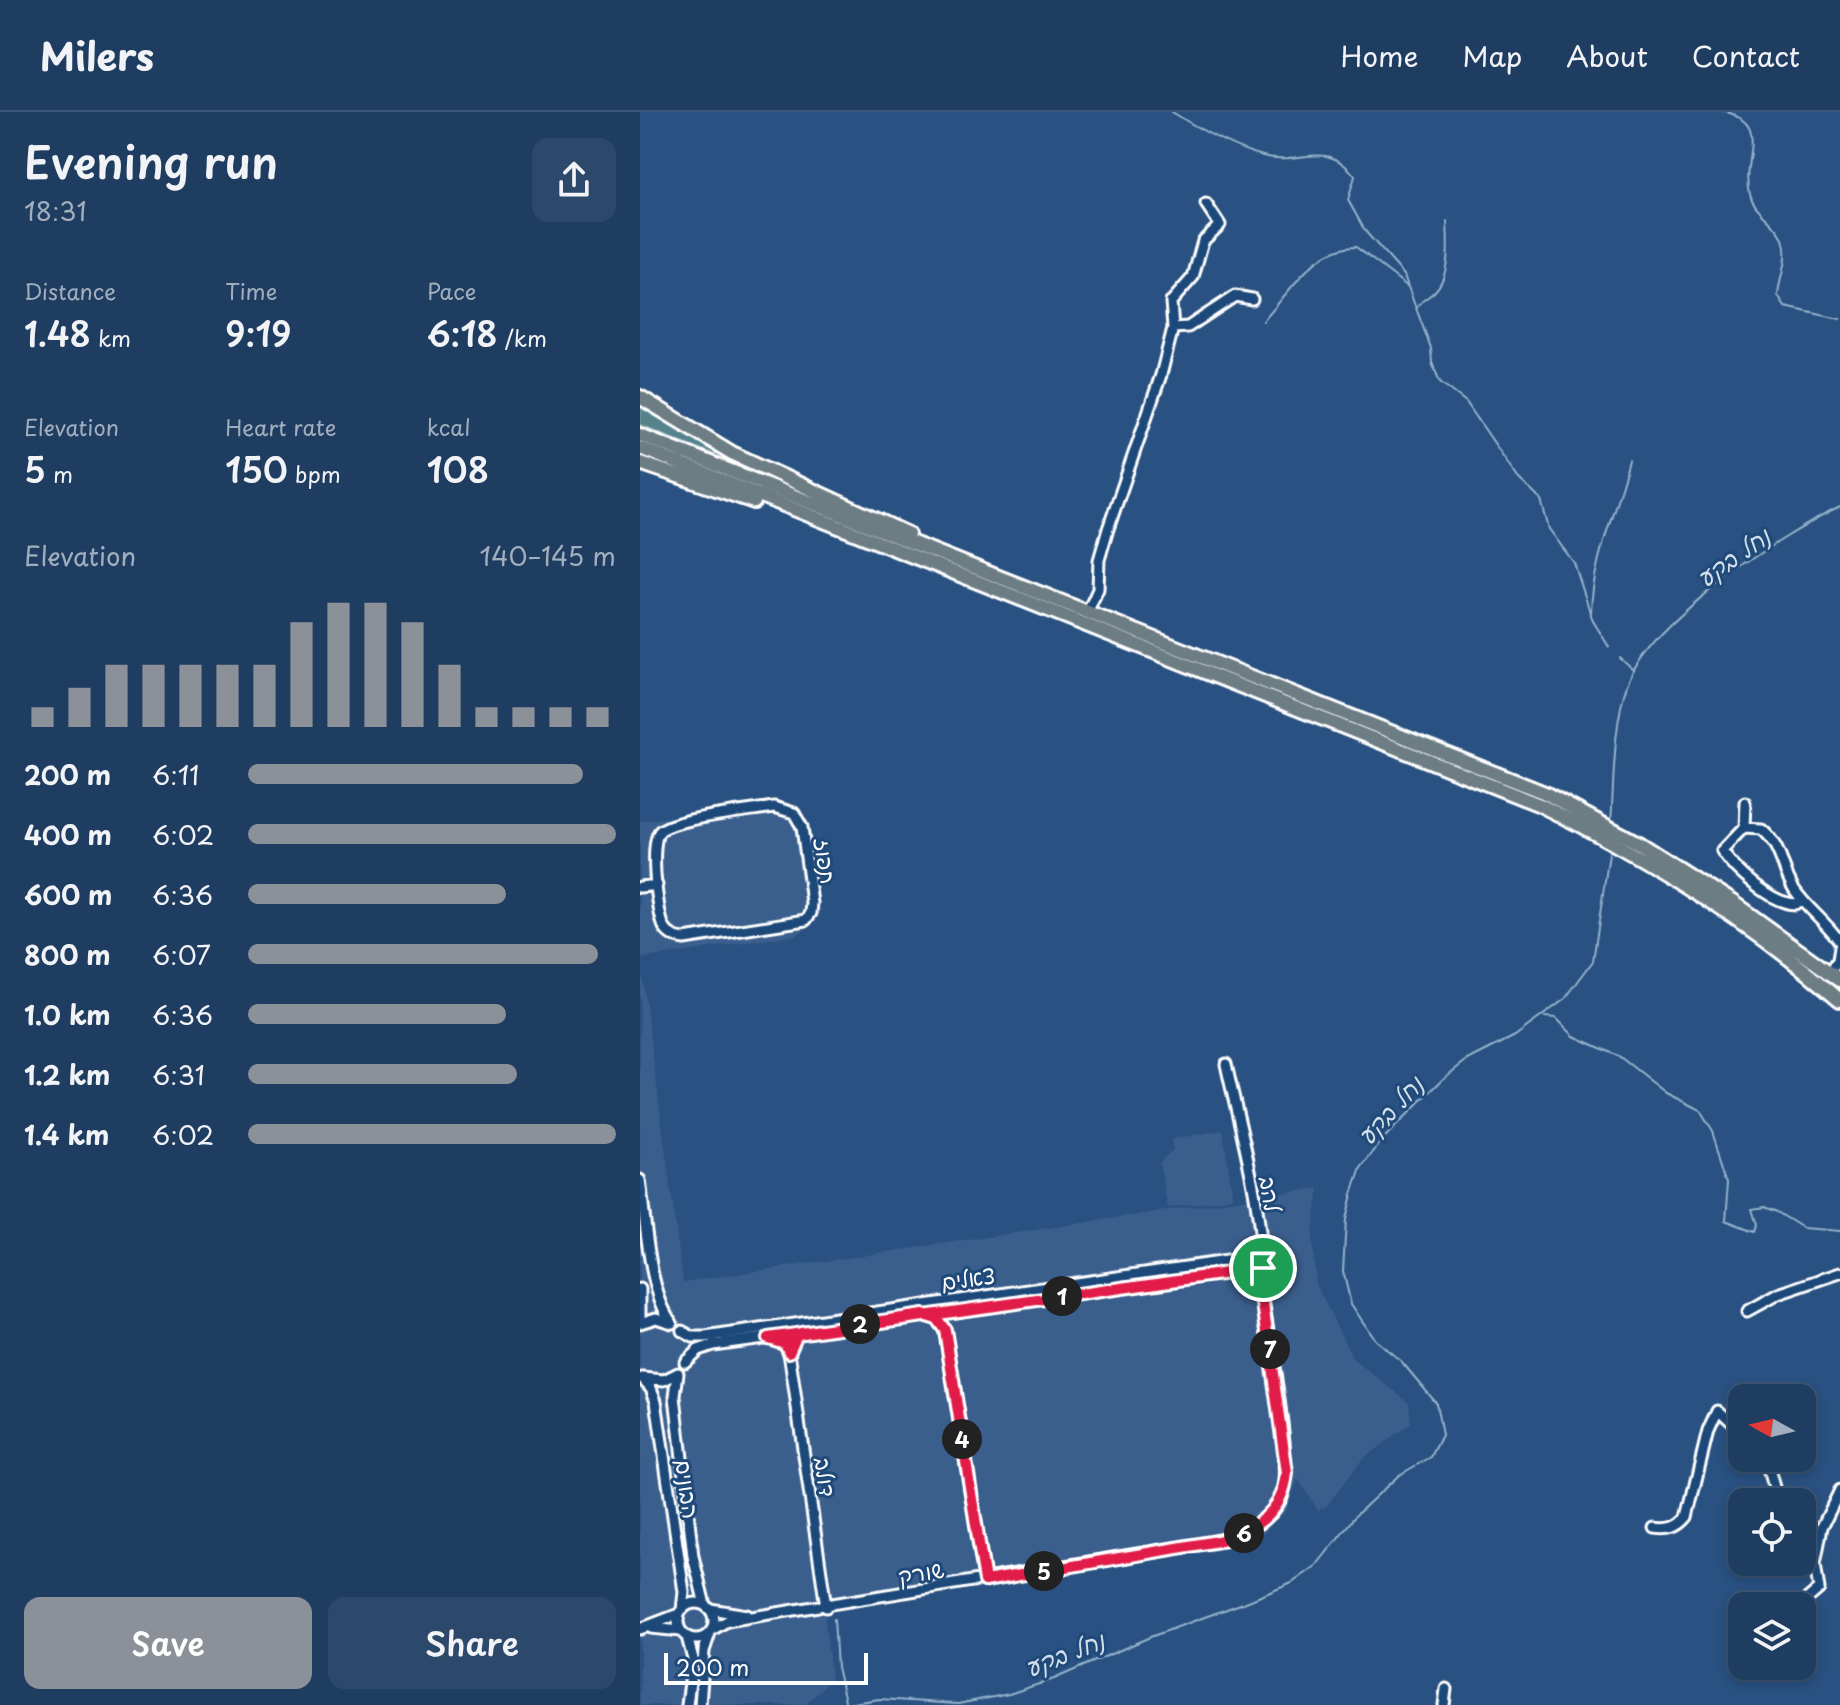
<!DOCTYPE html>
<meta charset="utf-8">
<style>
body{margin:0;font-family:"Playpen Sans","Playpen Sans Hebrew",sans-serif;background:#2c486a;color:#f1f3f6;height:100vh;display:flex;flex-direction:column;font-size:30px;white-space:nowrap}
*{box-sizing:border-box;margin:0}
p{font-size:26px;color:#a1aebd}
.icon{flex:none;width:44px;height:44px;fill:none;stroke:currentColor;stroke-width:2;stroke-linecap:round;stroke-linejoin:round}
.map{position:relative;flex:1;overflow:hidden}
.side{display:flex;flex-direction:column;background:#1f3d61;width:640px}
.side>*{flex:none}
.needle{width:52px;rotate:278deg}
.fabs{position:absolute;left:1088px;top:1272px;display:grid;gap:16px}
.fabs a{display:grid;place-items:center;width:88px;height:88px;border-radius:16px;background:#1f3d61;box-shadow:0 4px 12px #0003,0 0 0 2px #3c5676;font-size:40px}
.scale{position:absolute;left:24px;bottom:20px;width:204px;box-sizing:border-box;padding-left:8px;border:4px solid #fff;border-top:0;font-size:22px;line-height:28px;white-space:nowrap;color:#fff;-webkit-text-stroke:6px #1f4a7a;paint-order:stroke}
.pin{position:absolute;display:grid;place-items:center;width:68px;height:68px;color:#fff;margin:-34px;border:4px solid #fff;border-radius:50%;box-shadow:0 2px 8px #0007}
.km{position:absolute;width:40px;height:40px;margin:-20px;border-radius:50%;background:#222;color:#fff;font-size:22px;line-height:40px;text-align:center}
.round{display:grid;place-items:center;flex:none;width:84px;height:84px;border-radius:16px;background:#2c486a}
.summary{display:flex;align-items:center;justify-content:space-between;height:136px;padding:0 24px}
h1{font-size:44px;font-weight:600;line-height:60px}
.metrics{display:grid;grid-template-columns:repeat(3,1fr);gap:12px;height:136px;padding:8px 24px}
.metrics div{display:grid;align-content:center}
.metrics b{font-size:34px;font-weight:600}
.metrics small{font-size:22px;font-weight:400}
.metrics p{font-size:22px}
.chart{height:224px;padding:16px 24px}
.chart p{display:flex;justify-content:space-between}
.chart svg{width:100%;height:144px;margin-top:8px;stroke:#8c9099;stroke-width:6}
.cta{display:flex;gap:16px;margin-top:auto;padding:16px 24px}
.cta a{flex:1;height:92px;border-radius:16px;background:#8c9099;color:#fff;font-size:32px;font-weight:600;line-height:92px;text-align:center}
.cta a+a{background:#2c486a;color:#f1f3f6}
ul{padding:0 24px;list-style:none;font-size:26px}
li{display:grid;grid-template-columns:128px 96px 1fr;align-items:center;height:60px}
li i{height:20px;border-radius:10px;background:#8c9099}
header{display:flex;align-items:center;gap:48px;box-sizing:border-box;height:112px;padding:0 40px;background:#1f3d61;border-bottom:2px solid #3c5676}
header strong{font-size:38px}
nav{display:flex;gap:44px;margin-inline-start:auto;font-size:28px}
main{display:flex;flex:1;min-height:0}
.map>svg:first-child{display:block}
</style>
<header>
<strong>Milers</strong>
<nav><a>Home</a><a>Map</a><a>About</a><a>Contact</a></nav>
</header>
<main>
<section class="side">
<div class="summary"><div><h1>Evening run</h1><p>18:31</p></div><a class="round"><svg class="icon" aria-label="share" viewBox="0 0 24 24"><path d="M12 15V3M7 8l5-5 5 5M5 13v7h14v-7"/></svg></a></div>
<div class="metrics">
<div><p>Distance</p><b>1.48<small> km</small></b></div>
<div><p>Time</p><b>9:19</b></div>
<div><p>Pace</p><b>6:18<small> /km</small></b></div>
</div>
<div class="metrics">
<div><p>Elevation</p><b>5<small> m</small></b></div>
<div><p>Heart rate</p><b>150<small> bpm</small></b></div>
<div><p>kcal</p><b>108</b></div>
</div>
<div class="chart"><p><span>Elevation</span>140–145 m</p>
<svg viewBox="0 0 160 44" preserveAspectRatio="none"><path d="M5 44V38M15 44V32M25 44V25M35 44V25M45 44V25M55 44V25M65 44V25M75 44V12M85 44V6M95 44V6M105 44V12M115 44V25M125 44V38M135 44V38M145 44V38M155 44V38"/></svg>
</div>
<ul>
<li><b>200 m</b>6:11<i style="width:91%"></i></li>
<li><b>400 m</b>6:02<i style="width:100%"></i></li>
<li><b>600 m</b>6:36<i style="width:70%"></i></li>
<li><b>800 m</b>6:07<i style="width:95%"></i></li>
<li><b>1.0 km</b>6:36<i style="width:70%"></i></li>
<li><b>1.2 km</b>6:31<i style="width:73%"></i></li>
<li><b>1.4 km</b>6:02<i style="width:100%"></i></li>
</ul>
<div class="cta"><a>Save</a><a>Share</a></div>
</section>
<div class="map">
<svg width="1200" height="1593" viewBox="0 0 1200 1593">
<rect width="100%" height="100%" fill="#295181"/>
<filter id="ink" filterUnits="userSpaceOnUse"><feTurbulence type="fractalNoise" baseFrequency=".0125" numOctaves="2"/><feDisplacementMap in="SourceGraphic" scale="16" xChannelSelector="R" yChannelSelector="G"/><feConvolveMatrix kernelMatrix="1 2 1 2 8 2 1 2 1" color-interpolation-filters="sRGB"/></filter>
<g filter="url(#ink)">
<path fill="#3a5e8d" d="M146 689 169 719 181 801 170 814 156 823 0 847 43 1170 679 1076 672 1128 676 1172 713 1247 769 1290 771 1311 723 1347 684 1397 682 1394 678 1399 658 1367 647 1398 620 1425 583 1438 184 1499 191 1567 165 1593H0V709Z
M583 1018 593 1086 528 1096 519 1050 533 1038 531 1027Z"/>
<path fill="#55838c" stroke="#aac1c6" stroke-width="2" d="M0 290 160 378 0 313Z"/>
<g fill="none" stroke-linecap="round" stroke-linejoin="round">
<path stroke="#95b2cc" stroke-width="2" d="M532 0C559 17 592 36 623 44 660 54 686 26 715 64L708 88 725 119 764 163 768 175
M1082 0C1133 10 1101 46 1110 82 1114 100 1137 110 1143 127 1150 146 1139 165 1138 184L1145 195 1200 207
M777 196C781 187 789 186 795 179 811 162 808 130 807 109
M623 209C649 182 673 135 716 135L768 175 791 236 792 251 800 270 826 290 878 366 901 388 909 417 934 451 953 509 969 535
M951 501C952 448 976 399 989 348
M980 546 994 559
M971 712C974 670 973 612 987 573 1009 510 1141 423 1200 395
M905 905 916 906 934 924 980 945 1026 981 1060 998 1073 1019 1089 1067 1086 1109 1115 1120 1117 1113 1112 1097 1124 1095 1137 1100 1163 1116 1200 1119
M194 1507 197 1555 205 1589
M200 1593 239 1587 318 1592 369 1582 414 1567 510 1525 606 1490 652 1471 676 1454 716 1403 759 1363 791 1345 802 1323 796 1291 761 1249 735 1228 711 1192 703 1159 706 1107 712 1082 721 1056 744 1026 804 966 826 949 875 924 925 887 953 849 970 735"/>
<defs>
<path id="minor" d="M533 216 548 215 595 184 612 187
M447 501 458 477 459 448 468 417 521 263 533 216 531 190 553 165 563 129 580 113 566 92
M134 695 154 701 162 715 172 791 171 801 166 808 44 827C36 826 28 823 24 815 17 800 9 729 20 719 35 706 111 699 134 695Z
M1104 716 1105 690
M0 775 17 773
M1161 787 1155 792C1132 792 1094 758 1082 739L1104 716 1121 717C1143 736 1140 754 1154 777 1167 797 1187 810 1200 830
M1189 862 1198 848 1200 835
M0 1068C6 1109 8 1179 32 1211
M599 1159 621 1177
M0 1177V1208
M1107 1199 1138 1182 1200 1161
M289 1204 297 1207 305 1218 345 1469
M0 1211 16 1206 32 1211
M42 1219 53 1225H65L621 1144
M134 1227 145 1231 149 1240 186 1495
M45 1250 58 1238 73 1233 623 1156
M38 1261 35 1284 53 1444 65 1493
M2 1266 11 1276 16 1289 44 1480 42 1498
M3 1266 24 1268 38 1261
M1126 1346 1138 1390
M1015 1416C1029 1418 1038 1416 1047 1405L1068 1319 1077 1299 1102 1322
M1162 1435 1175 1452
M38 1509a18 18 0 1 1 36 0a18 18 0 1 1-36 0Z
M1159 1494 1179 1477 1175 1452 1182 1415 1200 1378
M70 1497 107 1503
M11 1516 41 1519
M0 1517 39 1502
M72 1518 87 1509 578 1429C604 1422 630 1411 642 1385 655 1354 627 1218 621 1177 628 1113 600 1017 586 952
M47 1525 53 1547 47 1593
M60 1593 64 1539 70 1521
M804 1593 806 1577"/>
<path id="highway" d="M0 285 92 341 268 422
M0 323 905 681 1000 732 1091 790 1200 868
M0 336 900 693C1006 745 1110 810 1200 888
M0 351 114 390"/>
</defs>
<use href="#minor" stroke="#fff" stroke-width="15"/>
<use href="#highway" stroke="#fff" stroke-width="18"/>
<use href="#minor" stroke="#1f4a7a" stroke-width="9"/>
<use href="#highway" stroke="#6d7d84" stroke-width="12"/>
</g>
</g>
<g fill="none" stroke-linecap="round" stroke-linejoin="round" filter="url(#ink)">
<defs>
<path id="route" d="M623 1156 128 1226 145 1231 149 1240 156 1224 161 1221 283 1203 297 1207 305 1218 345 1469 578 1429C614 1419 643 1401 647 1361L621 1177 623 1156"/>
</defs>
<use href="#route" stroke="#fff" stroke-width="16"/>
<use href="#route" stroke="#e11d48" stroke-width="10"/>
</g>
<g text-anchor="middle" stroke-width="6" stroke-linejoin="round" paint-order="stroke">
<g font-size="22" fill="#fff" stroke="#1f4a7a">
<text transform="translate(185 749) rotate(83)" y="8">תפוז</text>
<text transform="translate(630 1082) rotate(81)" y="8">להב</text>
<text transform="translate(328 1167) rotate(-8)" y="8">צאלים</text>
<text transform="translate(185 1365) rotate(82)" y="8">דולב</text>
<text transform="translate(47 1377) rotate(82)" y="8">הבונים</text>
<text transform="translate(281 1461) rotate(-9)" y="8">שורק</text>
</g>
<g font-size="24" font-style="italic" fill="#d3dfea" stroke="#1f4a7a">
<text transform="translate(1094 446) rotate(-35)" y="8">נחל בקע</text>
<text transform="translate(751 999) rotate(-47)" y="8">נחל בקע</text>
<text transform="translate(425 1543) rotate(-21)" y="8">נחל בקע</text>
</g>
</g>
</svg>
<div class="fabs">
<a><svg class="needle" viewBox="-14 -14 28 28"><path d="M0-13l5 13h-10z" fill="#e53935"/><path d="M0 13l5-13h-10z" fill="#a1aebd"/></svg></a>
<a><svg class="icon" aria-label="locate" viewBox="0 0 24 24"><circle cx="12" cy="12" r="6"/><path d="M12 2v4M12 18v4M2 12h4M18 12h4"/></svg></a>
<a><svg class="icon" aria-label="layers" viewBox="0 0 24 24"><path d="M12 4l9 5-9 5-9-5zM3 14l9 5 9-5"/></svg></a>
</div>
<div class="scale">200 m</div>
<div class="pin" style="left:623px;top:1156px;background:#1e9e55"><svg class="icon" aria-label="arrive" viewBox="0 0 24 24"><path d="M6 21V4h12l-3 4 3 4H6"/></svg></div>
<b class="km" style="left:422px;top:1184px">1</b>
<b class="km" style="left:220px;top:1212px">2</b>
<b class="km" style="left:322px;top:1327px">4</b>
<b class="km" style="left:404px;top:1459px">5</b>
<b class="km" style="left:604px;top:1421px">6</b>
<b class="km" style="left:630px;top:1237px">7</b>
</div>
</main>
